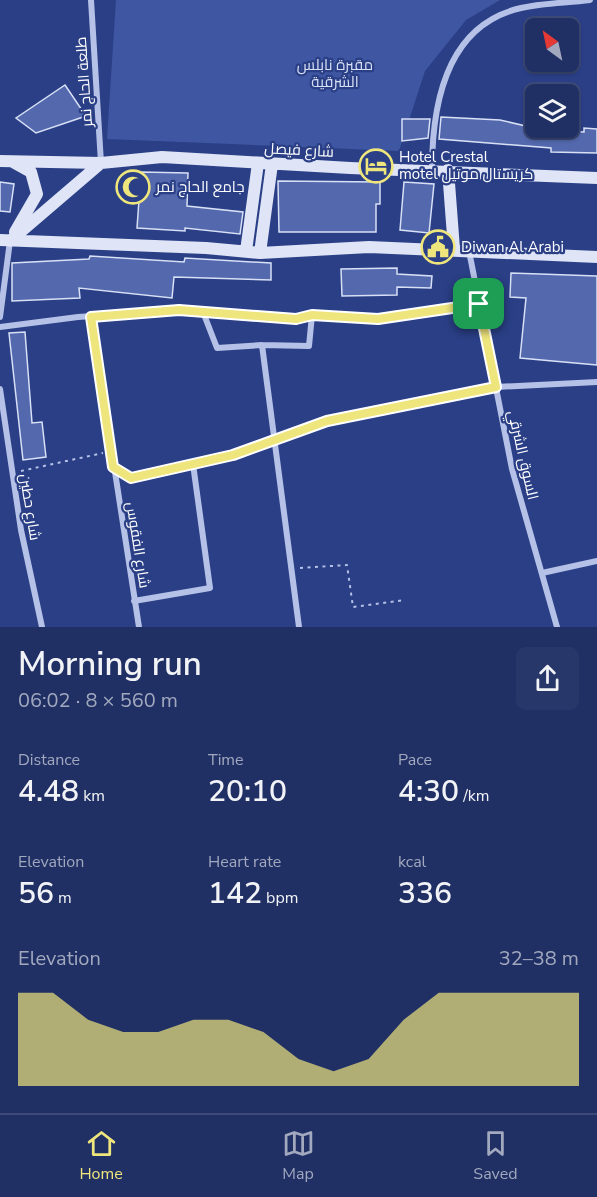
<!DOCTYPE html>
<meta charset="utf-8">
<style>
body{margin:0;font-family:"Nunito Sans",Cairo,sans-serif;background:#28376a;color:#f1f3f6;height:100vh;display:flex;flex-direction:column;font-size:22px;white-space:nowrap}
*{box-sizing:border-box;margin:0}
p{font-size:20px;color:#a2a9bf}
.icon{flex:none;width:33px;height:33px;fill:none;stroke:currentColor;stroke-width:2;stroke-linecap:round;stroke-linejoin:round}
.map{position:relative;height:627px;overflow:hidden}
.panel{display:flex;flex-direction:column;background:#202f64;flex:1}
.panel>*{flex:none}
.needle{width:39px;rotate:327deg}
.controls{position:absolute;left:525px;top:18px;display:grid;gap:12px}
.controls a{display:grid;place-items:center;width:54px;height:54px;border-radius:9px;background:#202f64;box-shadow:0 2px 4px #0004,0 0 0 2px #3d4a78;font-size:30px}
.pin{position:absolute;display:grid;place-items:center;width:51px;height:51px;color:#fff;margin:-26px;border-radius:12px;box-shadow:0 3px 9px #0006}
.round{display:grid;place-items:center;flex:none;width:63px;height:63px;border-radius:9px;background:#28376a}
.head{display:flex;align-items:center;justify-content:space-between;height:102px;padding:0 18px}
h1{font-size:33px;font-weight:600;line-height:45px}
.figures{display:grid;grid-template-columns:repeat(3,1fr);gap:9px;height:102px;padding:6px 18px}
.figures div{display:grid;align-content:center}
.figures b{font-size:30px;font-weight:600}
.figures small{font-size:16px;font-weight:400}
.figures p{font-size:16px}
.chart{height:168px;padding:12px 18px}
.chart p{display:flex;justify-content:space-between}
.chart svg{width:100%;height:108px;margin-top:6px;fill:#eee57d;opacity:.7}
.dock{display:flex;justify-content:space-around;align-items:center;height:84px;border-top:2px solid #3d4a78;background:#202f64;font-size:16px;color:#a2a9bf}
.dock a{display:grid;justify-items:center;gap:3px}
.dock .active{color:#eee57d}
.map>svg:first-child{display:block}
</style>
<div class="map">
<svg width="597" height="627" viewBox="0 0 597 627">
<rect width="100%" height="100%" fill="#2a3f86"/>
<path fill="#3f57a2" d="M116 0H500L466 20 425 71 399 151 107 139Z"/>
<path fill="#5368ad" stroke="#d8e0f6" stroke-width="1.5" d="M65 85 86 116 36 133 16 118Z
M441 117 500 120 543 130 584 132V128L597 129V153L551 152V148L439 139Z
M402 119H430L428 138 402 141Z
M141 172 188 173 187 206 243 212 240 234 185 228V231L137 228Z
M278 181 380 182V204H376V232H279Z
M0 182 14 184 10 212 0 211Z
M404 182 434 184 429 233 400 230Z
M90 256 184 262 185 258 271 263V280L174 277 172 298 79 288 80 298 12 301V263L89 259Z
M397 268V274L432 276 431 288 397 287V295L342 296 341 269Z
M511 273 597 276V365L520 358 526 298 510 297Z
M25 332 32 423 42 422 46 457 23 460 9 333Z"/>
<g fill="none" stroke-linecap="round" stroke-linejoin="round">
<path stroke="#b5c1e7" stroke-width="2" stroke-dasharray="3 4.5" stroke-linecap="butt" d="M21 471 103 453
M300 568 347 565 353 607 405 600"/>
<path stroke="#b5c1e7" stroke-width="6" d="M91 0 101 163
M432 170C432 105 446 25 521 8 543 3 567 3 590 0
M469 251 512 469 557 627
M203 312 217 348 262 345 299 627
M0 317 10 241
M91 317 139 627
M0 327 78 317 179 310 295 319 312 315 378 319 479 304
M262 345 309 346 312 315
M0 389 21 530 42 627
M113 467 131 478 233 455 327 421 496 387 597 382
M542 573 597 561
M134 601 210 588 193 464"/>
<path stroke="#dfe4f7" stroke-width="12" d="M0 161 101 163 162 157 350 168 597 178
M13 162 31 172 37 194 15 232
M448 170 454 249
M0 240 206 248 260 253 369 247 597 257
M10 241 101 163
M246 251 258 163
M260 253 272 164"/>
</g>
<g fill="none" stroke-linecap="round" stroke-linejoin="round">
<defs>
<path id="route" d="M479 304 496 387 327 421 233 455 131 478 113 467 91 317 179 310 296 319 312 315 378 319Z"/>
</defs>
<use href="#route" stroke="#fff" stroke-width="12"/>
<use href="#route" stroke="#eee57d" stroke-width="8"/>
</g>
<defs>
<symbol id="hotel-ring" viewBox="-11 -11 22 22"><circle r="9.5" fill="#2a3f86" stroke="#eee57d" stroke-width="1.5"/><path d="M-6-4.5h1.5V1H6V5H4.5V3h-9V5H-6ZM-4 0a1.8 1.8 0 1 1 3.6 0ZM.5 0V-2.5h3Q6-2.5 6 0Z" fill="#eee57d"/></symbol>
<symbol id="mosque-ring" viewBox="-11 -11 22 22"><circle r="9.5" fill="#2a3f86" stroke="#eee57d" stroke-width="1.5"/><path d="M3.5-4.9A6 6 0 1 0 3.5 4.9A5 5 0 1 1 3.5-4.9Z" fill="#eee57d"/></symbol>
<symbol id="civic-ring" viewBox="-11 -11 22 22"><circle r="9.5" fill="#2a3f86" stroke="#eee57d" stroke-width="1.5"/><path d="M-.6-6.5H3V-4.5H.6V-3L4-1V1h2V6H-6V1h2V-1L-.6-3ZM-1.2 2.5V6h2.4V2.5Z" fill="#eee57d"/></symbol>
</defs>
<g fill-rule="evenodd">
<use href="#hotel-ring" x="357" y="147" width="38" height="38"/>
<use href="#mosque-ring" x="114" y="168" width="38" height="38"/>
<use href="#civic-ring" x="419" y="228" width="38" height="38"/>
</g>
<g text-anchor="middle" stroke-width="4.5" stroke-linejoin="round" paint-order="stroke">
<g font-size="15" fill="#d8e0f6" stroke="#2a3f86">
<text x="335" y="70">مقبرة نابلس<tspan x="335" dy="17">الشرقية</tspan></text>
</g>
<g font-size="15" fill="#fff" stroke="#2a3f86">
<text transform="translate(84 82) rotate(-94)" y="5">طلعة الحاج نمر</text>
<text transform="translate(299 150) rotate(3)" y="5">شارع فيصل</text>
<text transform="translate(523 455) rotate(77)" y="5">السوق الشرقي</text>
<text transform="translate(30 507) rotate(81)" y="5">شارع حطين</text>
<text transform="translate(138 545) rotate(81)" y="5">شارع الفقوس</text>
</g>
<g font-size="15" fill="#fff" stroke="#2a3f86" text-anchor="start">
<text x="399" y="162">Hotel Crestal<tspan x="399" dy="17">motel كريستال موتيل</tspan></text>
<text x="156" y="192">جامع الحاج نمر</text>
<text x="461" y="252">Diwan Al Arabi</text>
</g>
</g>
</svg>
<div class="controls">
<a><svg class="needle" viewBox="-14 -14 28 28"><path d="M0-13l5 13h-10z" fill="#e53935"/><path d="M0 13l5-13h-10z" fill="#a2a9bf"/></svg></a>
<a><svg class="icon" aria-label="layers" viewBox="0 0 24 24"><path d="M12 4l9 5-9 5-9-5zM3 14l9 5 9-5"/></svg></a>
</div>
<div class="pin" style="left:479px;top:304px;background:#1e9e55"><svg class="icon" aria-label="arrive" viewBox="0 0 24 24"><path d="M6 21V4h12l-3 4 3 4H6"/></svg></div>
</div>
<section class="panel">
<div class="head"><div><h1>Morning run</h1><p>06:02 · 8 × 560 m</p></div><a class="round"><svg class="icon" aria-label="share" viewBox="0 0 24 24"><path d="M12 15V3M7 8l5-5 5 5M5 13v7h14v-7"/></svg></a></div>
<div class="figures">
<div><p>Distance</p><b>4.48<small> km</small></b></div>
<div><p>Time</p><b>20:10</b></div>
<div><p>Pace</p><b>4:30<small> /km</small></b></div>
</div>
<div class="figures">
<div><p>Elevation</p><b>56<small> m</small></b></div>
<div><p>Heart rate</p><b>142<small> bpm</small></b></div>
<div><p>kcal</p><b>336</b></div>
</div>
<div class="chart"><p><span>Elevation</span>32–38 m</p>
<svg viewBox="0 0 160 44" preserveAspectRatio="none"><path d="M0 44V6L10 6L20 17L30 22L40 22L50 17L60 17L70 22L80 33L90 38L100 33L110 17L120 6L130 6L140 6L150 6L160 6V44z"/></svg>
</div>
</section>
<nav class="dock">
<a class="active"><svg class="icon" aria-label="home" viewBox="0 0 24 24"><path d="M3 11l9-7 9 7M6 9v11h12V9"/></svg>Home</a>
<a><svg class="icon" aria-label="map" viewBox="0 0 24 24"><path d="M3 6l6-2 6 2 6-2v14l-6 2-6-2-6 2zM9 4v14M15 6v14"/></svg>Map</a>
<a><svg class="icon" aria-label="saved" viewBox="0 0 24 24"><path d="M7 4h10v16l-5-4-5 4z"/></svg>Saved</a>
</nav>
